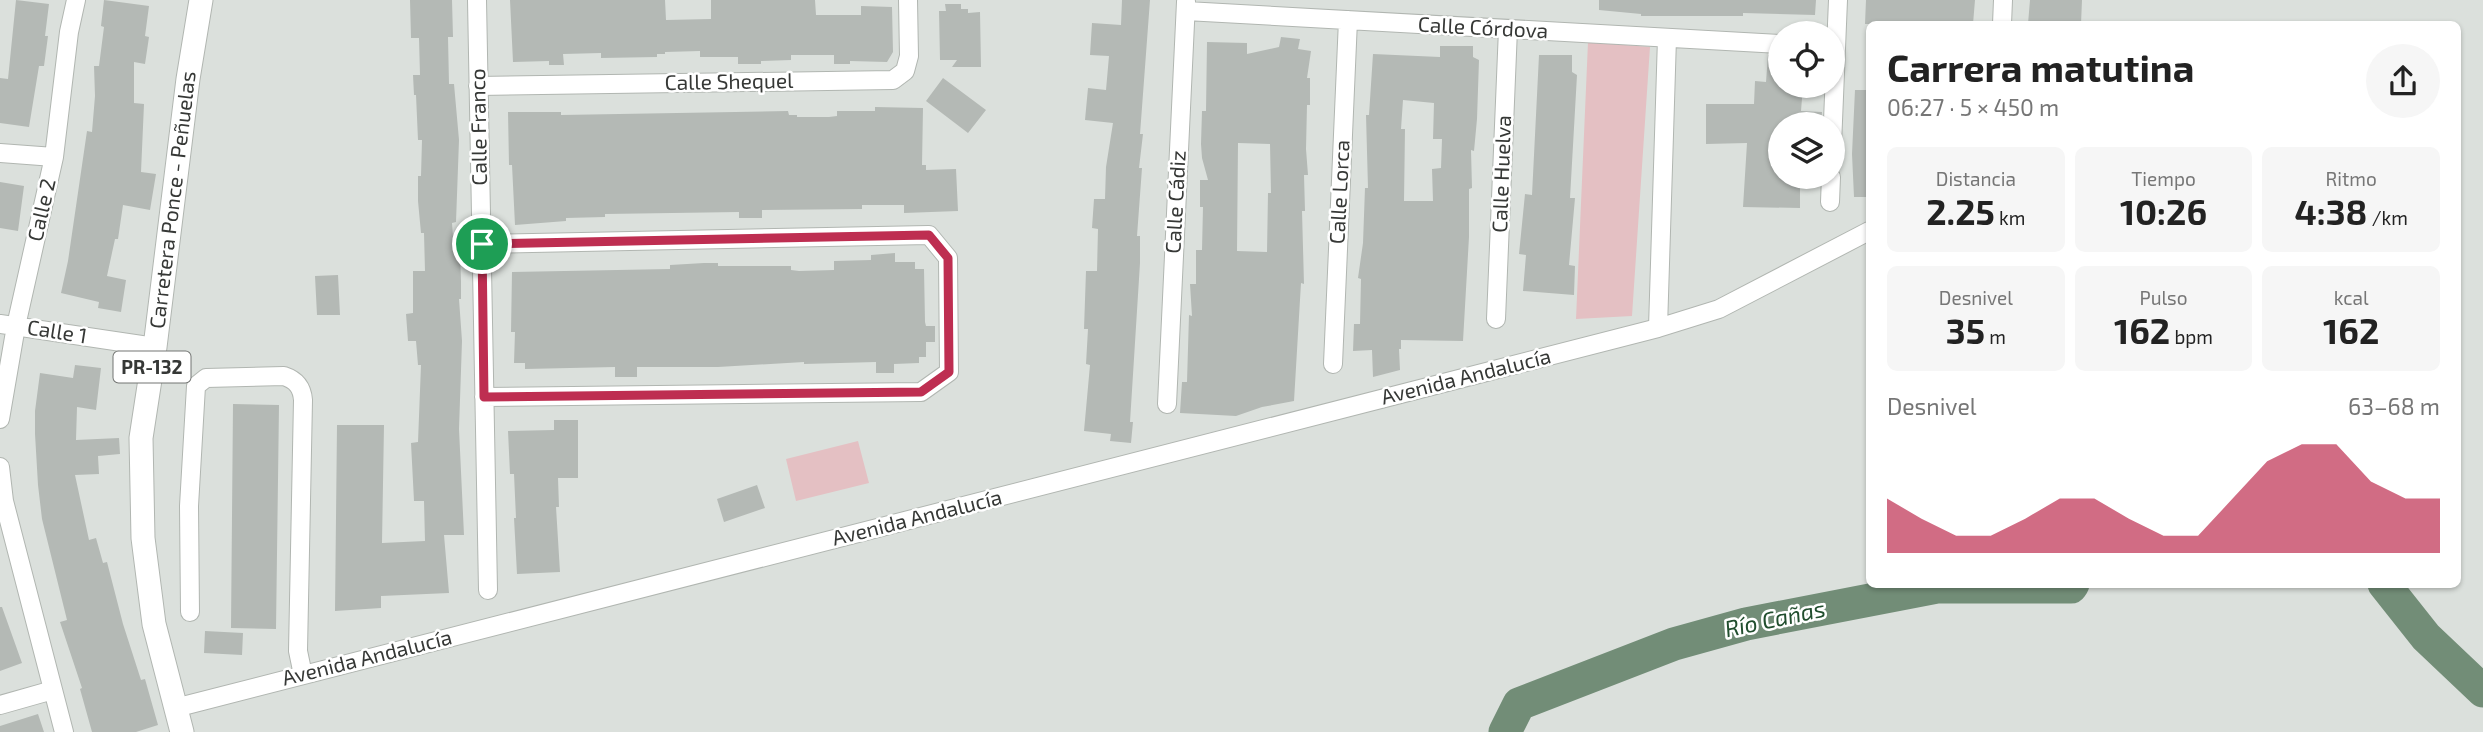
<!DOCTYPE html>
<html lang="es">
<meta charset="utf-8">
<style>
body{margin:0;font-family:"Exo 2",sans-serif;background:#f6f6f6;color:#222;height:100vh;display:flex;flex-direction:column;font-size:26px;white-space:nowrap}
*{box-sizing:border-box;margin:0}
p{font-size:23px;color:#767676}
.icon{flex:none;width:38px;height:38px;fill:none;stroke:currentColor;stroke-width:2;stroke-linecap:round;stroke-linejoin:round}
.map{position:relative;flex:1;overflow:hidden}
.sheet{position:absolute;left:1866px;top:21px;width:595px;height:567px;display:flex;flex-direction:column;background:#fff;border-radius:10px;box-shadow:0 2px 5px #0004}
.sheet>*{flex:none}
.fabs{position:absolute;left:1768px;top:21px;display:grid;gap:14px}
.fabs a{display:grid;place-items:center;width:77px;height:77px;border-radius:50%;background:#fff;box-shadow:0 2px 5px #0004;font-size:35px}
.pin{position:absolute;display:grid;place-items:center;width:60px;height:60px;color:#fff;margin:-30px;border:4px solid #fff;border-radius:50%;box-shadow:0 2px 7px #0007}
.round{display:grid;place-items:center;flex:none;width:74px;height:74px;border-radius:37px;background:#f6f6f6}
.headline{display:flex;align-items:center;justify-content:space-between;height:119px;padding:0 21px}
h1{font-size:38px;font-weight:700;line-height:52px}
.figures{display:grid;grid-template-columns:repeat(3,1fr);gap:10px;height:119px;padding:7px 21px}
.figures div{display:grid;align-content:center;border-radius:10px;background:#f6f6f6;text-align:center}
.figures b{font-size:35px;font-weight:700}
.figures small{font-size:19px;font-weight:400}
.figures p{font-size:19px}
.chart{height:196px;padding:14px 21px}
.chart p{display:flex;justify-content:space-between}
.chart svg{width:100%;height:126px;margin-top:7px;fill:#be2e51;opacity:.7}
.map>svg:first-child{display:block}
</style>
<div class="map">
<svg width="2483" height="732" viewBox="0 0 2483 732">
<rect width="100%" height="100%" fill="#dbe0dc"/>
<path fill="#e4c0c3" d="M1588 42 1650 47 1632 316 1576 319Z
M858 441 869 483 796 501 786 459Z"/>
<g fill="none" stroke-linecap="round" stroke-linejoin="round">
<path stroke="#728d77" stroke-width="33" d="M2384 584 2426 637 2483 691
M1505 732 1519 704 1674 644 1746 624 1937 587H2071L2073 584"/>
</g>
<path fill="#b4b9b5" fill-rule="evenodd" d="M16 0 49 4 45 36H48L44 66H39L29 127 0 123V78L8 79Z
M104 0 149 6 145 36 149 37 145 64 134 62V103L144 104 141 172 156 174 150 210 123 205 118 239H115L107 276 126 280 121 312 98 308 99 302 61 293 68 261 87 131 92 132 95 96 94 66H99L104 27 101 26Z
M410 0H452L453 37H448L449 84H454L459 140 456 222 452 223 454 251H460L461 281V299H459L462 341 459 429 464 535H444L449 593 381 596V608L335 611 337 425H384L382 543 425 541 424 501H414L411 443 418 442 421 365H418L416 341H408L406 314 413 313V271H425L424 233H421L418 201V176H421L422 140H418L416 95H414L413 75H420L419 38H411Z
M510 0H665L666 20 711 19V0H815L816 15H861V6L892 7 893 52 887 62 850 61V64H834V55H791V60L761 61V64H738V57H700V51L665 52V54H657V57L601 58V53L563 54 564 65H549V61L513 62Z
M1122 0H1150L1140 134H1143L1139 168H1142L1137 236H1140V263L1130 422H1133L1131 443 1110 441 1111 434 1084 431 1090 365 1086 364 1088 329H1084L1086 271H1097L1098 229 1092 228 1094 199H1105L1106 167 1113 123 1085 120 1088 88 1106 90 1109 56 1090 55 1092 23 1121 25Z
M1599 0H1816L1815 15 1743 13V16H1641V14L1599 10Z
M1866 0H1975L1973 24H1865Z
M2030 0H2082L2081 24H2028Z
M945 4H961V9H968V13L980 12 981 67H952L957 60H940L939 11H946Z
M1281 37 1300 39 1298 49 1311 51 1307 78H1310V105H1307L1306 149 1308 175H1304L1305 211H1302L1304 284 1301 283 1294 401 1262 407 1236 416 1180 413 1182 382H1187L1189 315 1192 316 1190 284H1196V250H1202L1203 207H1200V180H1208L1202 158 1201 144 1202 111H1206L1207 42 1247 43V54L1279 47ZM1238 143 1270 144 1271 193H1268L1267 252 1237 251Z
M1440 46H1473V57L1479 60 1477 119 1474 151 1471 150 1472 188 1469 189V237L1463 341 1401 340V349H1399L1400 370 1373 377 1372 350 1353 351 1354 324H1360L1361 279 1358 278 1363 243 1365 188H1368L1366 115H1369L1373 54 1440 57ZM1403 100 1434 103 1433 139H1442L1441 168 1432 169 1433 201H1404L1405 129H1401Z
M1539 55H1572V72L1577 75 1570 198H1575L1569 265 1575 266 1574 295 1523 291 1526 255 1519 254 1525 194 1532 195Z
M1768 55H1780V86H1803L1801 111 1822 112 1821 124H1780V177H1800V208L1743 207 1747 143 1706 144V104H1754L1755 81 1766 82Z
M943 78 986 110 968 133 926 101Z
M1855 90H1869V197H1854L1852 154Z
M875 107 923 108 922 165H926V170L956 169 958 211 904 213V205H862V209L762 210V218H739V212L605 214V217L566 218V221L515 225 512 165H509L508 112H561V115L788 111 789 115H797V117H829L837 116V111H875Z
M0 182 24 186 18 231 0 228Z
M895 253V262H915V269H924L925 322 926 326H935V342H926V357H919V363L894 364V373H876V362L804 364V362L718 367H637V377H615V367L525 369V363H514L515 332H511L512 272 670 269V265L704 263H718V266H791V270L799 271 834 270V261L871 260V255Z
M338 275 340 315H317L315 276Z
M75 365 101 368 96 410 77 407 76 440 119 438 120 454 98 456 99 474 75 475 89 540 96 538 103 563 107 562 123 624 141 680 145 679 158 725 136 732H92L80 689 82 688 60 622 67 620 42 519 38 485 35 434V411L40 373 73 378Z
M233 404 279 405 276 629 231 628Z
M554 420H578V478H558L559 507H556L560 572 517 574 514 518H516L514 474H510L508 431 554 430Z
M757 485 765 508 724 522 717 499Z
M0 607H2L22 663 0 671Z
M205 631 243 633 242 655 204 653Z
M38 714 44 732H0V726Z"/>
<g fill="none" stroke-linecap="round" stroke-linejoin="round">
<defs>
<path id="minor" d="M477 0 488 590
M1186 11 1780 44
M2002 24 2003 0
M478 86 893 80 905 71 909 56 908 0
M1832 145 1838 0
M0 153 54 157
M1830 202 1831 177
M482 244 929 235 948 258 949 372 921 392 484 397
M1496 319 1508 29
M0 324 155 347
M1658 328 1667 38
M1333 364 1348 20
M1167 404 1186 2
M0 419 16 326 54 157 69 32 76 0
M0 467 4 501 64 732
M190 612 189 506 196 386 206 378 284 376C296 380 302 387 303 400L298 651 303 675
M0 705 53 690
M175 708 1658 328 1719 309 1869 231"/>
<path id="major" d="M182 732 154 624 143 538 141 438 155 347 188 79 201 0"/>
</defs>
<use href="#minor" stroke="#b1b6b1" stroke-width="20"/>
<use href="#major" stroke="#b1b6b1" stroke-width="25"/>
<use href="#minor" stroke="#fff" stroke-width="18"/>
<use href="#major" stroke="#fff" stroke-width="23"/>
</g>
<g fill="none" stroke-linecap="round" stroke-linejoin="round">
<defs>
<path id="route" d="M929 235 948 258 949 372 921 392 484 397 482 244Z"/>
</defs>
<use href="#route" stroke="#fff" stroke-width="14"/>
<use href="#route" stroke="#be2e51" stroke-width="9"/>
</g>
<g text-anchor="middle" stroke-width="5" stroke-linejoin="round" paint-order="stroke">
<rect fill="#fff" stroke="#727472" stroke-width="2" x="113.5" y="351.5" width="77" height="31" rx="5"/>
<g font-size="19" font-weight="bold" fill="#363836">
<text x="152" y="374">PR-132</text>
</g>
<g font-size="21" fill="#363836" stroke="#fff">
<text transform="translate(1483 28) rotate(3)" y="7">Calle Córdova</text>
<text transform="translate(729 82) rotate(-1)" y="7">Calle Shequel</text>
<text transform="translate(479 127) rotate(-91)" y="7">Calle Franco</text>
<text transform="translate(1502 174) rotate(-88)" y="7">Calle Huelva</text>
<text transform="translate(1340 192) rotate(-87)" y="7">Calle Lorca</text>
<text transform="translate(173 200) rotate(-83)" y="7">Carretera Ponce - Peñuelas</text>
<text transform="translate(1176 202) rotate(-87)" y="7">Calle Cádiz</text>
<text transform="translate(42 210) rotate(-77)" y="7">Calle 2</text>
<text transform="translate(57 332) rotate(9)" y="7">Calle 1</text>
<text transform="translate(1466 377) rotate(-14)" y="7">Avenida Andalucía</text>
<text transform="translate(917 518) rotate(-14)" y="7">Avenida Andalucía</text>
<text transform="translate(367 658) rotate(-14)" y="7">Avenida Andalucía</text>
</g>
<g font-size="23" font-style="italic" fill="#214e2e" stroke="#fff">
<text transform="translate(1775 619) rotate(-12)" y="8">Río Cañas</text>
</g>
</g>
</svg>
<div class="fabs">
<a><svg class="icon" aria-label="locate" viewBox="0 0 24 24"><circle cx="12" cy="12" r="6"/><path d="M12 2v4M12 18v4M2 12h4M18 12h4"/></svg></a>
<a><svg class="icon" aria-label="layers" viewBox="0 0 24 24"><path d="M12 4l9 5-9 5-9-5zM3 14l9 5 9-5"/></svg></a>
</div>
<div class="pin" style="left:482px;top:244px;background:#1e9e55"><svg class="icon" aria-label="arrive" viewBox="0 0 24 24"><path d="M6 21V4h12l-3 4 3 4H6"/></svg></div>
<section class="sheet">
<div class="headline"><div><h1>Carrera matutina</h1><p>06:27 · 5 × 450 m</p></div><a class="round"><svg class="icon" aria-label="share" viewBox="0 0 24 24"><path d="M12 15V3M7 8l5-5 5 5M5 13v7h14v-7"/></svg></a></div>
<div class="figures">
<div><p>Distancia</p><b>2.25<small> km</small></b></div>
<div><p>Tiempo</p><b>10:26</b></div>
<div><p>Ritmo</p><b>4:38<small> /km</small></b></div>
</div>
<div class="figures">
<div><p>Desnivel</p><b>35<small> m</small></b></div>
<div><p>Pulso</p><b>162<small> bpm</small></b></div>
<div><p>kcal</p><b>162</b></div>
</div>
<div class="chart"><p><span>Desnivel</span>63–68 m</p>
<svg viewBox="0 0 160 44" preserveAspectRatio="none"><path d="M0 44V25L10 32L20 38L30 38L40 32L50 25L60 25L70 32L80 38L90 38L100 25L110 12L120 6L130 6L140 19L150 25L160 25V44z"/></svg>
</div>
</section>
</div>
